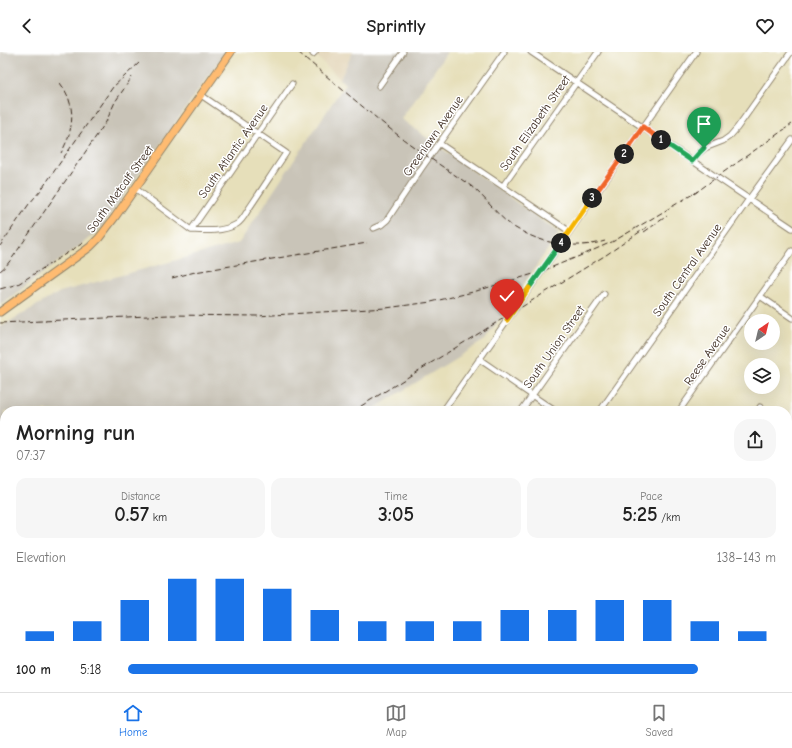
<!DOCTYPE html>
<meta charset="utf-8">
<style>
body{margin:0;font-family:"Comic Neue",sans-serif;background:#f6f6f6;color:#222;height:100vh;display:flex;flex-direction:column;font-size:15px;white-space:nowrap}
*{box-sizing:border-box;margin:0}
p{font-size:13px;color:#767676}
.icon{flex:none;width:22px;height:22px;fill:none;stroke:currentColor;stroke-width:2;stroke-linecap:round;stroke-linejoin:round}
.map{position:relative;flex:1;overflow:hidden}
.details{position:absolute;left:0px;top:354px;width:792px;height:286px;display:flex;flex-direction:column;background:#fff;border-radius:16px 16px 0 0;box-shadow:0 4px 16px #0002}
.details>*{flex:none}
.needle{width:26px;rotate:35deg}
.controls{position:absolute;left:744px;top:262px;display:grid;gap:8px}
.controls a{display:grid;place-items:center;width:36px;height:36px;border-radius:50%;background:#fff;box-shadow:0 4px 16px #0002;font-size:20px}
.pin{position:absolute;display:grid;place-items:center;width:34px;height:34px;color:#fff;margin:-41px -17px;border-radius:50% 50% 50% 0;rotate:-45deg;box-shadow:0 0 4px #0007}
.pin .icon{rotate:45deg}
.km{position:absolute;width:20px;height:20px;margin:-10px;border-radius:50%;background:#222;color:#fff;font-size:11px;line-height:20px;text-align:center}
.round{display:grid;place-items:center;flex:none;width:42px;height:42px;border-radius:16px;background:#f6f6f6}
.head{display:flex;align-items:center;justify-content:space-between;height:68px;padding:0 16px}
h1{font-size:22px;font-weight:700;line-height:30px}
.figures{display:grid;grid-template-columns:repeat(3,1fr);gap:6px;height:68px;padding:4px 16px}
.figures div{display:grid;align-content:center;border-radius:10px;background:#f6f6f6;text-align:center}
.figures b{font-size:20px;font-weight:700}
.figures small{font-size:11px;font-weight:400}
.figures p{font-size:11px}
.chart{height:112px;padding:8px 16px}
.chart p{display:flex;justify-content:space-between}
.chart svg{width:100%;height:72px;margin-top:4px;stroke:#1a73e8;stroke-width:6}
ul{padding:0 16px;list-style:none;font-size:13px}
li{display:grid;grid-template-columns:64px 48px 1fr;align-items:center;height:30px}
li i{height:10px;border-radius:5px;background:#1a73e8}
header{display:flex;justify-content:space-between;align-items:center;height:52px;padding:0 16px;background:#fff;font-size:18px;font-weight:700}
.tabs{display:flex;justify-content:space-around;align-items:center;height:56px;border-top:1px solid #e0e0e0;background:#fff;font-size:11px;color:#767676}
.tabs a{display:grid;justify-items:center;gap:2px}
.tabs .active{color:#1a73e8}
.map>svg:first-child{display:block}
</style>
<header><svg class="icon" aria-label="back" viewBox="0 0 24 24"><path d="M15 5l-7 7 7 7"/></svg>Sprintly<svg class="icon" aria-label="heart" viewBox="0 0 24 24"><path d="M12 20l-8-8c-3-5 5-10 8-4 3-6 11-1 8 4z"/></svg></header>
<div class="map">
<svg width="792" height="640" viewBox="0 0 792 640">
<rect width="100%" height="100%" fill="#fff"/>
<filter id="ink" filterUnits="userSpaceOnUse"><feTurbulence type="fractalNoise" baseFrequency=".025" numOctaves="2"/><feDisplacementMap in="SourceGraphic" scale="8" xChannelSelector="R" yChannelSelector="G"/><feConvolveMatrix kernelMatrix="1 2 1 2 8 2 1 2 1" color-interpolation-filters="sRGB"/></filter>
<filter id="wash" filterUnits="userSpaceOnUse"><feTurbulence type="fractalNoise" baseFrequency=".012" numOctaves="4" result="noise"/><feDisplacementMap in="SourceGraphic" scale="16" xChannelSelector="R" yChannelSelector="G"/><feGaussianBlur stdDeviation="0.9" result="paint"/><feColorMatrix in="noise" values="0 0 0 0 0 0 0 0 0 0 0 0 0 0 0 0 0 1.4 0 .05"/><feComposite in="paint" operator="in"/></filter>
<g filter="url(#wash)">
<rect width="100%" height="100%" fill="#e6dfba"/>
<path fill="#e1d3b4" d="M312 0H353L340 27Z"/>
<path fill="#c9c4b8" d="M0 0H225L102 175 82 192 0 253Z
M353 0H447L401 67 559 181 485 288 370 359H5V635H55L52 640H0V275L60 240 239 191 345 32 340 27Z"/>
</g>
<g filter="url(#ink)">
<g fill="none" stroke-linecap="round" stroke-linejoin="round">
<defs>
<path id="minor" d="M531 0 792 176
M313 2 315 0
M379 34 403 0
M440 92 569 179
M692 109 699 101 705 96 723 89 730 84 737 76 791 0
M503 134 598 0
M136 137 191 178C206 179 223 180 237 172 242 169 245 163 248 158 261 139 273 120 286 101L201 43
M374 176 381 173 387 168 421 117 504 0
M191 178 292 32
M760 244 792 266
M479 307 555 359
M443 359 696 0
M521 359 604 242
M600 359 749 147 792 88
M679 359 792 199
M758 359 760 355
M0 410 5 414
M787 520 792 523
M787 595 792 598
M161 635 168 640
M292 635 299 640
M425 635 432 640
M564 635 571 640
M636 635 643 640
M739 635 746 640
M62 640 66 635
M131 640 135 635
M227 640 231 635
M344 640 347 635
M401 640 404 635
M481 640 485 635
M560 640 563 635
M646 640 650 635"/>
<path id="major" d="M0 260 90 195 99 186 115 165 231 0
M787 464 792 428
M763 640V635"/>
</defs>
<use href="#minor" stroke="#90846c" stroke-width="7"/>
<use href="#major" stroke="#90846c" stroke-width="9"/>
<use href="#minor" stroke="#fff" stroke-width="5"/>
<use href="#major" stroke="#febb71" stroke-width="7"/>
<path stroke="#3b2a1e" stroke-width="1" stroke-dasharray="6 3" stroke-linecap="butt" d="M298 0C330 27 361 54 394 80 418 99 445 116 471 134 490 149 500 170 523 180 547 193 579 197 605 189
M60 31C77 53 74 78 61 101
M694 142 721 122 792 72
M644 180 667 164
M0 194 29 152 41 138 113 35 139 11
M0 219 6 214 13 205 106 70 115 50 132 25
M172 226 195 220 367 191
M0 237 18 232 83 191
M0 271 169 263 257 264 386 256 431 250 473 240 520 226 540 220 587 201 614 189 663 160 698 139
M353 359 606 203 647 175
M1 471 5 470
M0 576 5 573"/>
</g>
</g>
<g fill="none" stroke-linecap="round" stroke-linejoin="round" filter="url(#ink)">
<defs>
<path id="split-1" d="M661 88 692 109 699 101 704 96"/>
<path id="split-2" d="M624 102 643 75 661 88"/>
<path id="split-3" d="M592 146 624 102"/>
<path id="split-4" d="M561 191 592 146"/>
<path id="split-5" d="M529 236 561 191"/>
<path id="split-6" d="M507 268 529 236"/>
</defs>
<use href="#split-1" stroke="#fff" stroke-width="8"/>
<use href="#split-2" stroke="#fff" stroke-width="8"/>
<use href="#split-3" stroke="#fff" stroke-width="8"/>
<use href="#split-4" stroke="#fff" stroke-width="8"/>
<use href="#split-5" stroke="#fff" stroke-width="8"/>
<use href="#split-6" stroke="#fff" stroke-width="8"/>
<use href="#split-1" stroke="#22a559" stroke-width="5"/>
<use href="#split-2" stroke="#f0652b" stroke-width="5"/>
<use href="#split-3" stroke="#f0652b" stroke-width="5"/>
<use href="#split-4" stroke="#f5b400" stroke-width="5"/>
<use href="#split-5" stroke="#22a559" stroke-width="5"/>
<use href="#split-6" stroke="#f5b400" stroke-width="5"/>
</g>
<g text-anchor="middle" stroke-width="3" stroke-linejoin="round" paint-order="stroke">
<g font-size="12" fill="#3b2a1e" stroke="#fff">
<text transform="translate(535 71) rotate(-55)" y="4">South Elizabeth Street</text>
<text transform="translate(433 84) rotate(-55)" y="4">Greenlawn Avenue</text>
<text transform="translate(233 99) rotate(-55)" y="4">South Atlantic Avenue</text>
<text transform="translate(120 137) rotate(-54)" y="4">South Metcalf Street</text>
<text transform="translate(687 218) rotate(-55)" y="4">South Central Avenue</text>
<text transform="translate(554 295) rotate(-55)" y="4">South Union Street</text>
<text transform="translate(707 303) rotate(-55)" y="4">Reese Avenue</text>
</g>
</g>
</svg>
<div class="controls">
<a><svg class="needle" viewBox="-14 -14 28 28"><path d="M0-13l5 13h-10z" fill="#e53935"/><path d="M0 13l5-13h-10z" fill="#767676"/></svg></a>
<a><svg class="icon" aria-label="layers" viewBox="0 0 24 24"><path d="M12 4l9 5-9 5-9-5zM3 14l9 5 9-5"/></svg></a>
</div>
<div class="pin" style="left:704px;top:96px;background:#1e9e55"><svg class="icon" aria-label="arrive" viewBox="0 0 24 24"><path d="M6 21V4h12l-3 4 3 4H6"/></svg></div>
<div class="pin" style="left:507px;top:268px;background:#d93025"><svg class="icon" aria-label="check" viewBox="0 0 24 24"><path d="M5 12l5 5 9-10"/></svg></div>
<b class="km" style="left:661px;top:88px">1</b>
<b class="km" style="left:624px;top:102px">2</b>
<b class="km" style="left:592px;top:146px">3</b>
<b class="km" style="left:561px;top:191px">4</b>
<section class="details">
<div class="head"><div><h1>Morning run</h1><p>07:37</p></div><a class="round"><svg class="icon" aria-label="share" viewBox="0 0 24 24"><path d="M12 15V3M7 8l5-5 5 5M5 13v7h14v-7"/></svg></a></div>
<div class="figures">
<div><p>Distance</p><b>0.57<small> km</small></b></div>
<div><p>Time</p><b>3:05</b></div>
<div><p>Pace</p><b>5:25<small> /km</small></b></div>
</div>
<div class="chart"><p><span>Elevation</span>138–143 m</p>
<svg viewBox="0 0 160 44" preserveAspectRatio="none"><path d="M5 44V38M15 44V32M25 44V19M35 44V6M45 44V6M55 44V12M65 44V25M75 44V32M85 44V32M95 44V32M105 44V25M115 44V25M125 44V19M135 44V19M145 44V32M155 44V38"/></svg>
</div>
<ul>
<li><b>100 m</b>5:18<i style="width:88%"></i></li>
</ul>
</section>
</div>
<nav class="tabs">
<a class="active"><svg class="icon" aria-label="home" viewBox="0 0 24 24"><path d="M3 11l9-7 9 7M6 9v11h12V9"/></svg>Home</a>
<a><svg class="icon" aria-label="map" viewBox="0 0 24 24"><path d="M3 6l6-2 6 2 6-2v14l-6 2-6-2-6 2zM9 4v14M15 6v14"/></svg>Map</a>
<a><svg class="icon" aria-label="saved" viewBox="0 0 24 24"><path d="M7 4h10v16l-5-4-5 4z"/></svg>Saved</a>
</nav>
